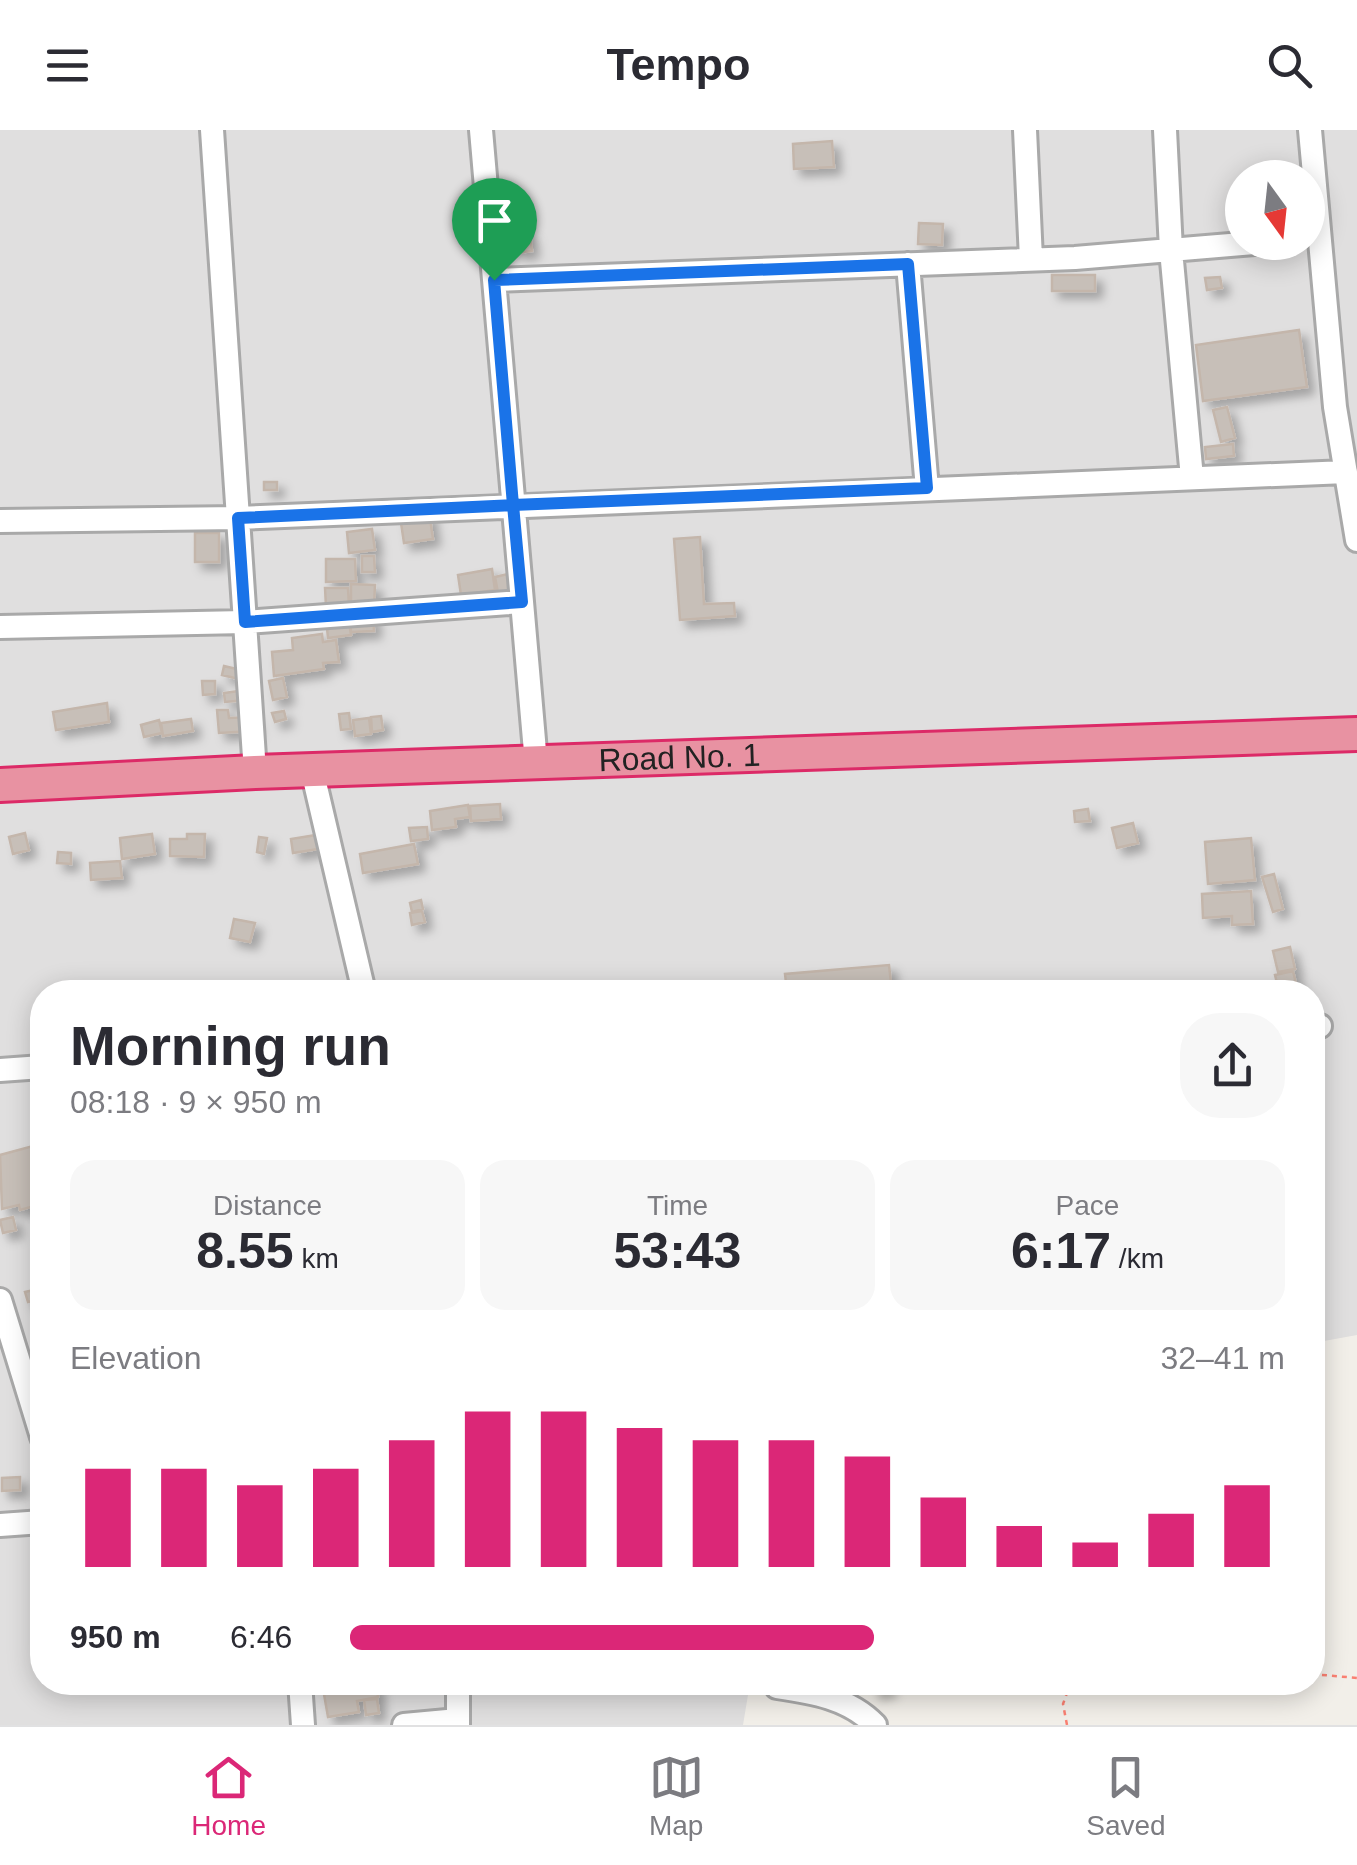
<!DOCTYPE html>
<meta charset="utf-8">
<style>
body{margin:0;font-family:Helvetica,sans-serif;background:#f7f7f7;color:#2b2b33;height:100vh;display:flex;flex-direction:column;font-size:38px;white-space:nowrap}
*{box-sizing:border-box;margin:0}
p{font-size:32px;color:#7c7c81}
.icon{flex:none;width:55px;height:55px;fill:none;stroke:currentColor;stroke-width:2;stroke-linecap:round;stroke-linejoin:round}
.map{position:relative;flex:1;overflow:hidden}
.drawer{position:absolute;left:30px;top:850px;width:1295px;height:715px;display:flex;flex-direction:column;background:#fff;border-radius:40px;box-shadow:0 5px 25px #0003}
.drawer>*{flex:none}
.needle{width:65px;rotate:165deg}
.fabs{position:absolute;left:1225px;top:30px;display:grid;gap:20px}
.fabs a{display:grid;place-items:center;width:100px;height:100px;border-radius:50%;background:#fff;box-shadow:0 5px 25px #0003;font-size:50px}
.pin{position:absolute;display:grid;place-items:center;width:85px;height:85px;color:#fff;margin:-102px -42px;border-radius:50% 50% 50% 0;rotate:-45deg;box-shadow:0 0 10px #0007}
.pin .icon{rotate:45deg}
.round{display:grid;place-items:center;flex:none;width:105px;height:105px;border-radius:40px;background:#f7f7f7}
.summary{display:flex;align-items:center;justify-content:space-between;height:170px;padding:0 40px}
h1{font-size:55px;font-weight:600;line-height:75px}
.metrics{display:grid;grid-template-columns:repeat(3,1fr);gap:15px;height:170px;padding:10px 40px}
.metrics div{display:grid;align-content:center;border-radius:25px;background:#f7f7f7;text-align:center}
.metrics b{font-size:50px;font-weight:600}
.metrics small{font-size:28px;font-weight:400}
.metrics p{font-size:28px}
.chart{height:280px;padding:20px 40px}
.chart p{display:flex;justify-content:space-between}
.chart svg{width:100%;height:180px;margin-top:10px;stroke:#db2777;stroke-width:6}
ul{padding:0 40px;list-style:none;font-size:32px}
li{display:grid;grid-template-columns:160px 120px 1fr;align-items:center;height:75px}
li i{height:25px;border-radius:12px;background:#db2777}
header{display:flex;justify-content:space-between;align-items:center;height:130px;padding:0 40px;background:#fff;font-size:45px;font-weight:600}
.tab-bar{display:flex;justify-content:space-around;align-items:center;height:140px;border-top:2px solid #e1e1e2;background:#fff;font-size:28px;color:#7c7c81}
.tab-bar a{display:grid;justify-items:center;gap:5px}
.tab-bar .on{color:#db2777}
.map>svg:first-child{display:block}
</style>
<header><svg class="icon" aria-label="menu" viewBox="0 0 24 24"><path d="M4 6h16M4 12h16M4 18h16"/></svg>Tempo<svg class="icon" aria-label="search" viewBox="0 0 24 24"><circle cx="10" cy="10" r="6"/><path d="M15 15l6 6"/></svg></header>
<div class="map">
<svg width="1357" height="1595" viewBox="0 0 1357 1595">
<defs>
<filter id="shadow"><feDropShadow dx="7" dy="7" stdDeviation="5" flood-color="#0004"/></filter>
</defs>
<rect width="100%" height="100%" fill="#f2efe9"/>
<path fill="#e0dfdf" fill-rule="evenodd" d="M0 0H1357V1205L1313 1213 1312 862H42V1552L750 1553 743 1595H0ZM1242 48H1308V112H1242Z"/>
<path fill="#c7bfb8" stroke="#c4b6ab" stroke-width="2.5" filter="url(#shadow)" d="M832 11 834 37 794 39 793 14Z
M919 93 943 94 942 115 918 114Z
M530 103 532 121 517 123 516 105Z
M1052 145H1095V161H1052Z
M1220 147 1222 158 1207 160 1205 148Z
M1299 200 1307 257 1203 271 1196 215Z
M1227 277 1235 308 1221 312 1213 280Z
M1233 314 1234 326 1206 329 1205 317Z
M264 352H277V360H264Z
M429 382 433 409 404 413 400 386Z
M372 399 375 420 349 423 347 402Z
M195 403H219V432H195Z
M700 407 704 474 734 473 735 486 680 490 674 409Z
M362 426H374L375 442H362Z
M326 429H355L356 451 326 452Z
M492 439 495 460 461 465 458 445Z
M508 444 512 460 498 463 495 447Z
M351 454 375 455 374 476H351Z
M325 458H348L349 476 326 477Z
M348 485 351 505 328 508 326 488Z
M373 486 374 501 351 502 350 487Z
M322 504 323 512 336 510 339 532 323 533 324 539 274 546 272 522 293 520 292 508Z
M224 536 245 541 243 550 222 545Z
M283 548 287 567 273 570 269 551Z
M202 551H215V564L203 565Z
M246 560 247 570 225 572 224 563Z
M107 573 109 592 56 600 53 582Z
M217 580H228L229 588 253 587 254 601 219 603Z
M284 581 286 589 275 592 272 583Z
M349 583 351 599 341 600 339 584Z
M381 586 383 600 372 602 371 587Z
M369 588 371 604 355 606 353 590Z
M191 589 193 601 163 606 161 593Z
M159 590 162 603 144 607 141 595Z
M500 674 501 689 471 691 470 676Z
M468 675 470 687 455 689 456 697 432 700 430 681Z
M1088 679 1090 691 1075 692 1074 681Z
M1133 693 1138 713 1117 718 1112 698Z
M427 697 428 709 411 711 409 698Z
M25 703 29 720 13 724 9 707Z
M152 704 155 724 122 729 120 708Z
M187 704H205L204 727 170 726V709H187Z
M316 705 318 719 293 723 291 709Z
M259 707 267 708 264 724 257 722Z
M1251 708 1255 750 1208 754 1205 712Z
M414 714 418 734 363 743 360 724Z
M58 722 71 723V734L57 733Z
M120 731 122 748 91 750 90 733Z
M1274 744 1283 779 1273 782 1262 747Z
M1251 761 1253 794 1232 795V786L1203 788 1202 764Z
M421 770 423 779 412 782 410 773Z
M422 781 425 792 412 795 410 783Z
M234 789 255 793 250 812 230 808Z
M1290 817 1295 839 1278 842 1273 821Z
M889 835 892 862H787L785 844Z
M1293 841 1298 862H1279L1275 845Z
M33 1016 42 1054V1074L20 1080 19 1075 2 1079 0 1025Z
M13 1087 16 1100 3 1103 0 1090Z
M34 1160 37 1170 28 1172 25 1162Z
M20 1347V1360L2 1361V1348Z
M376 1552 378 1567 357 1571 359 1582 328 1587 322 1553Z
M872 1552H888L889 1560 873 1562Z
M377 1569 379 1583 366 1585 364 1570Z"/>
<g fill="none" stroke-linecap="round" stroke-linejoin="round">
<defs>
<path id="minor" d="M212 0 255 642
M481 0 536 633
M1025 0 1031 129
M1165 0 1171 120 1192 348
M1310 0 1335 277 1357 410
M908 134 927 359
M494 150 1075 128 1266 112
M0 391 238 388 1346 342
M0 497 245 492 522 472
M312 640 364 862
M1312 896H1320
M0 940 42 937
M0 1170 42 1307
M0 1395 42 1392
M300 1552 303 1595
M458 1552V1595
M775 1552 777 1557C812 1562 849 1568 875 1595
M404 1595 458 1590"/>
<g id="highway">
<path id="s1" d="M0 655 255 642 1357 604"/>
</g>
</defs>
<use href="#minor" stroke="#a9a9a9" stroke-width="28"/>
<use href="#highway" stroke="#dc2a67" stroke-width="38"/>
<path stroke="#fa8072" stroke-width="2.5" stroke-dasharray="5 5" stroke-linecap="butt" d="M1312 1544 1357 1548
M1067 1595 1063 1574 1067 1563 1083 1558H1214L1246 1552"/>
<use href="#minor" stroke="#fff" stroke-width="22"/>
<use href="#highway" stroke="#e892a2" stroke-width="32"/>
</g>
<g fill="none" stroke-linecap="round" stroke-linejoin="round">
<defs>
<path id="route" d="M494 150 513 375 238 388 245 492 522 472 513 375 927 358 908 134 494 150"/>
</defs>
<use href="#route" stroke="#fff" stroke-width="20"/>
<use href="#route" stroke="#1a73e8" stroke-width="12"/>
</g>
<g text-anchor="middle" stroke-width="9" stroke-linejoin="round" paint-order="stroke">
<g font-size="32" fill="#222" stroke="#fff">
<text dy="11" stroke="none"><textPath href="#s1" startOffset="680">Road No. 1</textPath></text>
</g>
</g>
</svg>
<div class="fabs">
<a><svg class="needle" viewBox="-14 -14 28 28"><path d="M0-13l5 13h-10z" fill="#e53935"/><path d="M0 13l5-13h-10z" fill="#7c7c81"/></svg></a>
</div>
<div class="pin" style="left:494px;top:150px;background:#1e9e55"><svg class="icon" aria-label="arrive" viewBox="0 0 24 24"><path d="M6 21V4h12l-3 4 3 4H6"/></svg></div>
<section class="drawer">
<div class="summary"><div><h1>Morning run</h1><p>08:18 · 9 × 950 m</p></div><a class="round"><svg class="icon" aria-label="share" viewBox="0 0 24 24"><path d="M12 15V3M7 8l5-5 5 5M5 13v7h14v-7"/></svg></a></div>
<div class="metrics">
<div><p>Distance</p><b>8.55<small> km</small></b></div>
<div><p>Time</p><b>53:43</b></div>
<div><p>Pace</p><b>6:17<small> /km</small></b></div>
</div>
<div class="chart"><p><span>Elevation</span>32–41 m</p>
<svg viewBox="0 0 160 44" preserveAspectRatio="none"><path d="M5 44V20M15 44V20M25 44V24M35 44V20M45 44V13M55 44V6M65 44V6M75 44V10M85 44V13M95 44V13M105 44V17M115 44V27M125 44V34M135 44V38M145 44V31M155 44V24"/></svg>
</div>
<ul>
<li><b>950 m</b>6:46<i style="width:56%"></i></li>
</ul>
</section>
</div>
<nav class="tab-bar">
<a class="on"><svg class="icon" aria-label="home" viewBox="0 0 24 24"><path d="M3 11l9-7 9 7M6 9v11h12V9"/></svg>Home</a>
<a><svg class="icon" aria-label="map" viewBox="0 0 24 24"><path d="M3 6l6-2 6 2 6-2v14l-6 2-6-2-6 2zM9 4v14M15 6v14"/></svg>Map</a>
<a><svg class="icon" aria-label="saved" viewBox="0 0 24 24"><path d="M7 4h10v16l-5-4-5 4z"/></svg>Saved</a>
</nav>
